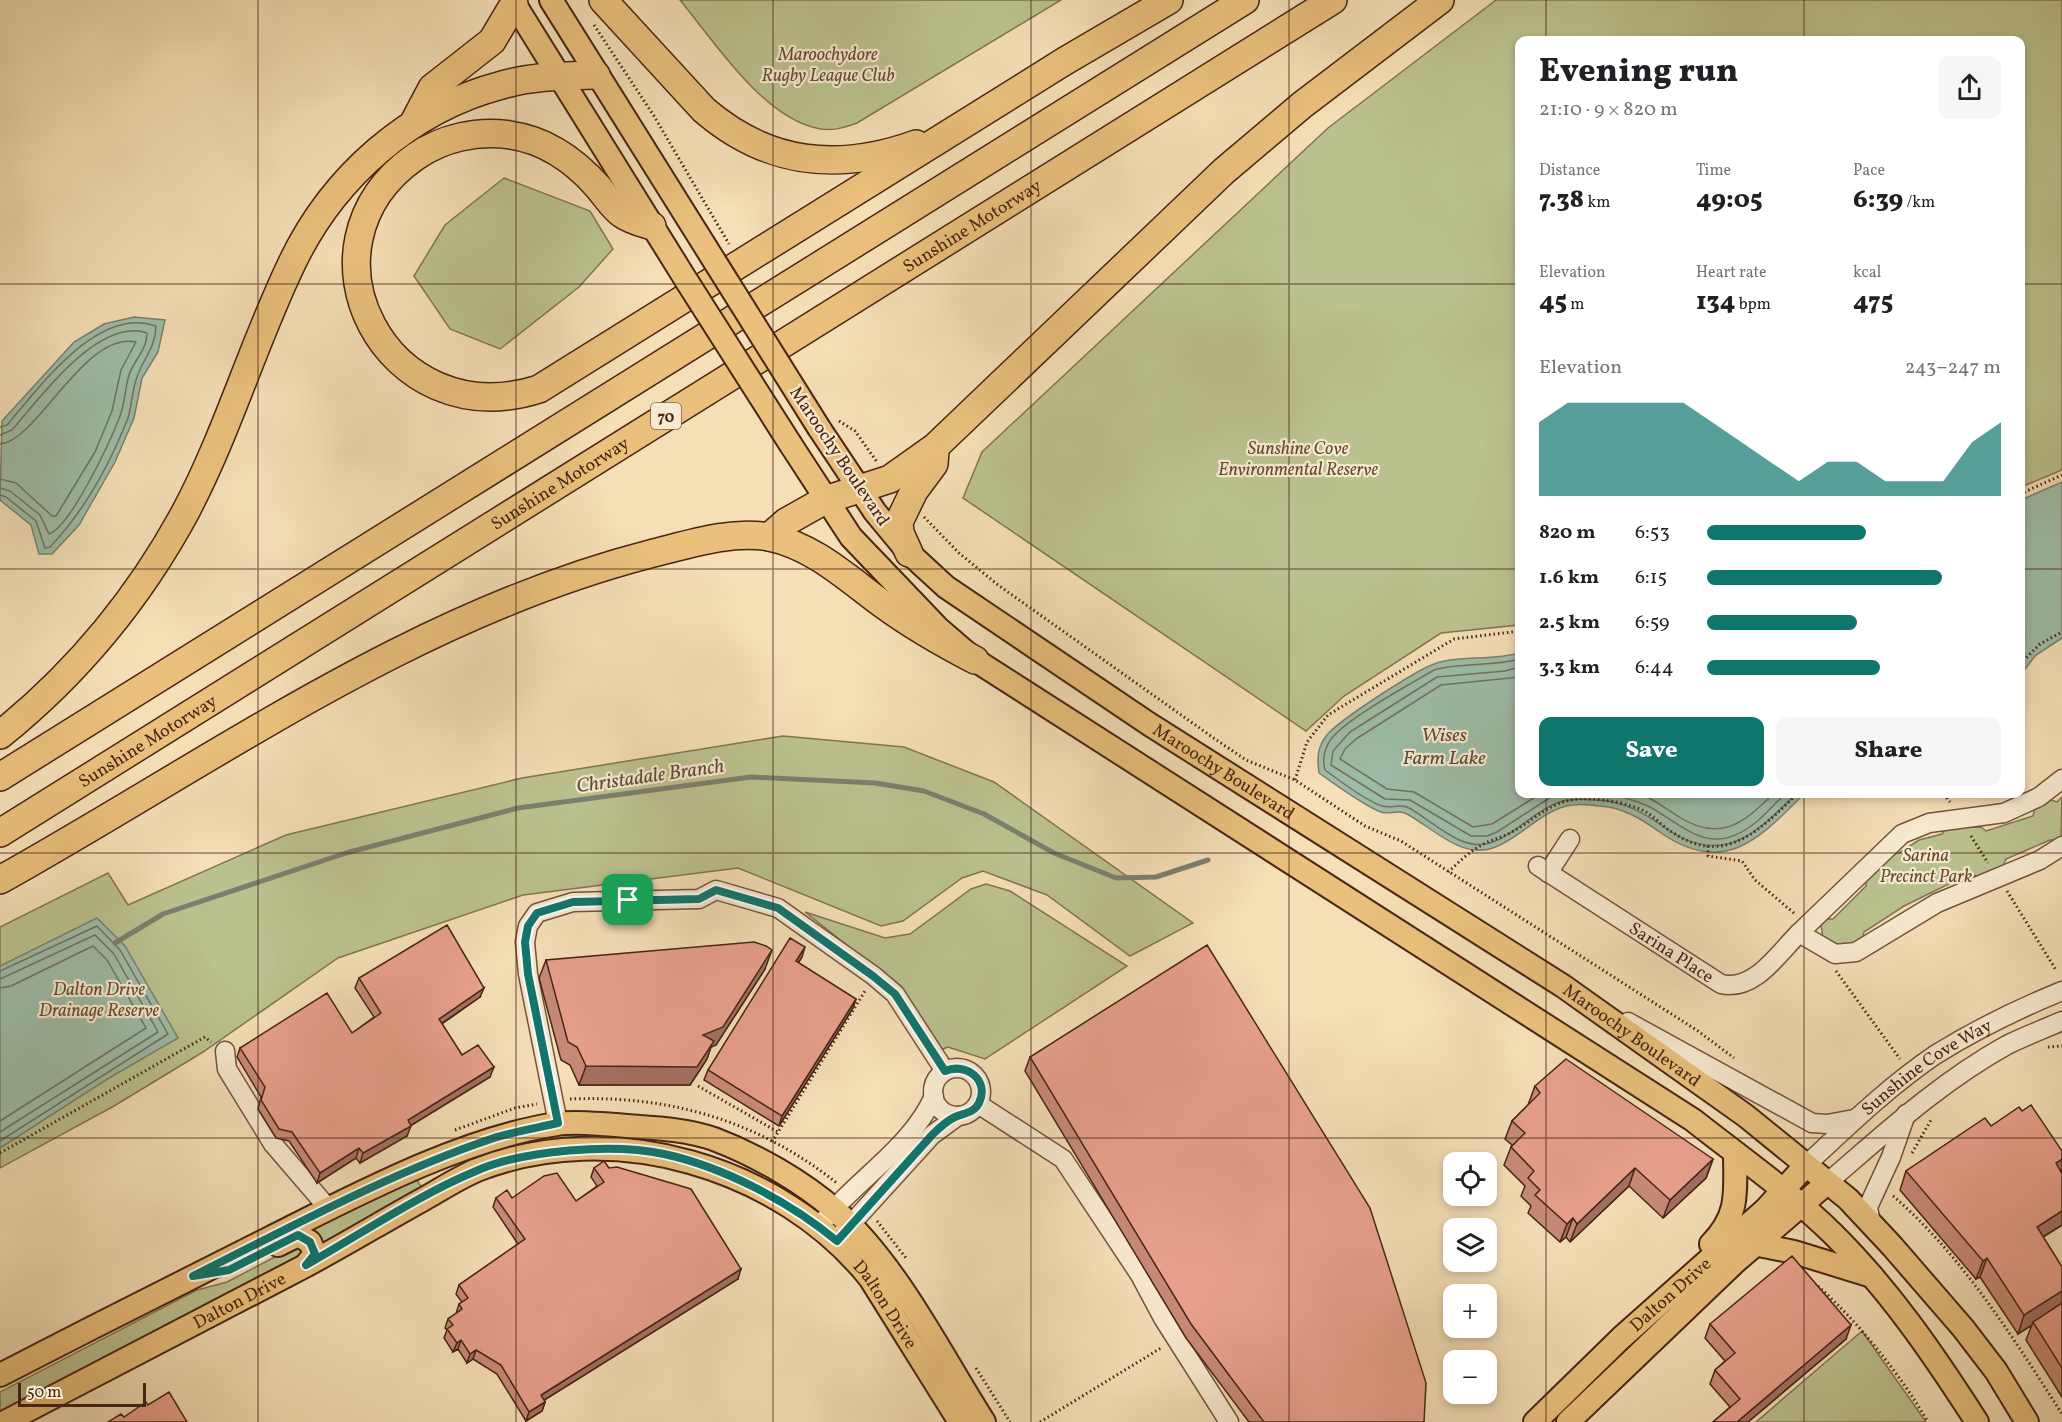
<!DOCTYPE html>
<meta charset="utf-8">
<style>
body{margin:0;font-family:Vollkorn,serif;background:#f6f6f6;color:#202124;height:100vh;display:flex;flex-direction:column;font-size:22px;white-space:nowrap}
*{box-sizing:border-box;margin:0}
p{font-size:20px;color:#757577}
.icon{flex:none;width:33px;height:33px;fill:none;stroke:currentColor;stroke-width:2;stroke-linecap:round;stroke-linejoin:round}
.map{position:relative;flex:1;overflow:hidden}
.details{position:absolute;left:1515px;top:36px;width:510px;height:762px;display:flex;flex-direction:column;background:#fff;border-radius:12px;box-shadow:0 3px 9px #0003}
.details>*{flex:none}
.buttons{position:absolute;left:1443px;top:1152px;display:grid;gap:12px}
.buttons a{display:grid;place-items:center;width:54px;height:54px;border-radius:12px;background:#fff;box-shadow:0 3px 9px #0003;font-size:30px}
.scale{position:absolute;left:18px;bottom:15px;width:128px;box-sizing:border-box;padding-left:6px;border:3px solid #482515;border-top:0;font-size:16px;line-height:21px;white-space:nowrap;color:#482515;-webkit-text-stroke:4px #f8ead0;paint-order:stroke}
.pin{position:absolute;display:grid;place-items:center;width:51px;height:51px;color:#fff;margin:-26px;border-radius:12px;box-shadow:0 3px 9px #0006}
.round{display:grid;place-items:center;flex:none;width:63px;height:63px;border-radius:12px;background:#f6f6f6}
.headline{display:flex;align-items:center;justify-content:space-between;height:102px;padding:0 24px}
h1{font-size:33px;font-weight:800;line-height:45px}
.stats{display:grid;grid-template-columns:repeat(3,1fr);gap:9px;height:102px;padding:6px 24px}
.stats div{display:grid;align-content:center}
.stats b{font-size:26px;font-weight:800}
.stats small{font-size:16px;font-weight:400}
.stats p{font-size:16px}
.chart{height:168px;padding:12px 24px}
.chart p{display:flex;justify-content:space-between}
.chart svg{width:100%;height:108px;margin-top:6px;fill:#0f766e;opacity:.7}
.action{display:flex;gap:12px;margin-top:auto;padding:12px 24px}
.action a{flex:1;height:69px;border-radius:12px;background:#0f766e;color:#fff;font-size:24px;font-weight:800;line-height:69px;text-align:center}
.action a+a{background:#f6f6f6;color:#202124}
ul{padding:0 24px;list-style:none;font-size:20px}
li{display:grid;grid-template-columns:96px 72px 1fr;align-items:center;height:45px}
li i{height:15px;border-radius:8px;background:#0f766e}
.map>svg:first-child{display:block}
</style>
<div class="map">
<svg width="2062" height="1422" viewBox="0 0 2062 1422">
<rect width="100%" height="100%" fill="#f5dfb7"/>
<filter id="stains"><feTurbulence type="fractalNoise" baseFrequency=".00333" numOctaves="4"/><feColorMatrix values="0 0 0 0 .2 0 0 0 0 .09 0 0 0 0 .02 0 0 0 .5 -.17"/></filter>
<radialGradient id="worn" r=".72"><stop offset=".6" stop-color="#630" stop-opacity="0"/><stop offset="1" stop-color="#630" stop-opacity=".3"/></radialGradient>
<path fill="#bbc28f" stroke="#827452" stroke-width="1.5" d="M680 0H1061L857 123C843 128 831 132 816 128 762 116 714 41 680 0Z
M1496 0H2062V470L2021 487 2020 40H1520L1519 625 1441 633 1344 696 1306 731 963 498 982 452 1328 128Z
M504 178 590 211 613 249 579 287 500 349 450 329 414 276 445 225Z
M783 736 904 747 994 782 1193 923 1130 956 1047 895 983 871 962 878 903 921 881 926 738 868 523 895 338 958 203 1052 114 1106 0 1168V927L108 873 128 905 286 835 522 778Z
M2062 797 2061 837 2057 840H2050L2006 859 2003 866 1977 876 1969 874 1904 906 1864 932 1862 940C1848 949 1836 945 1823 938L1821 925 1825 919H1833L1866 886V878L1891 852 1899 853 1919 840 1942 834 1946 828 1981 827 1986 831 2033 816 2035 808 2048 799 2057 802Z
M986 884 1010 891 1127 966 985 1059 948 1047 938 1051 895 983 805 912 885 938 910 934 971 889Z
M597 1131 656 1139 653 1143 540 1146 512 1143V1139Z
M417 1177 419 1184 426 1189 319 1249 300 1230Z
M296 1246 303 1247 305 1254 0 1415V1392L197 1290 227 1282Z
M1862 1331 1926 1422H1756Z"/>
<path fill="#9dbda9" stroke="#7b806e" stroke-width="1.5" d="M134 317 165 320 158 352 142 378 134 418 115 462 79 525 52 554H39L31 525 0 500 2 421 74 342 104 324Z
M2062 482V638L2036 655 2021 674V500Z
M1519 653 1520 794H1804C1760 838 1725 877 1661 833 1643 820 1623 807 1599 806 1591 805 1581 804 1572 805 1542 809 1520 839 1493 848 1461 859 1433 828 1407 814 1399 809 1389 815 1381 812 1364 806 1335 784 1319 773 1317 759 1317 747 1327 735 1339 720 1415 671 1434 664 1458 655 1492 661 1519 653Z
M97 918 125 946 178 1038 109 1078 0 1148V966Z"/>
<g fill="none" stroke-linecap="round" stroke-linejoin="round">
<path stroke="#72715f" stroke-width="1.5" d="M0 427 7 425C40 387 98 305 156 326 156 347 143 359 137 377 132 390 132 405 128 418 110 464 84 511 50 547L45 548 36 521 6 497 0 495
M0 435 12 430C39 399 99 316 147 333 147 350 134 360 129 375 125 388 125 403 120 416 111 440 71 526 49 534L40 515 10 491 0 488
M0 444C37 442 84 331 136 342L121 370 112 411 95 452 56 516H52L16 483 0 479
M1520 659C1491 667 1462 662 1434 670 1409 685 1349 717 1332 738 1324 748 1322 758 1325 770 1337 779 1369 802 1382 806 1391 809 1401 803 1409 808 1433 821 1461 852 1490 843 1515 835 1533 812 1557 803 1570 798 1583 799 1597 800 1623 801 1644 813 1664 827 1721 868 1755 835 1796 794
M1520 667 1505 671 1437 677 1350 732 1333 751 1331 765 1385 799 1410 800 1471 836H1487L1497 832 1551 797 1563 794
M1520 677 1441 685 1356 739 1345 749 1340 759 1387 789 1414 792 1473 827 1492 824 1540 794
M1610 794C1623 797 1637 801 1650 807 1684 826 1710 857 1751 826 1764 817 1774 804 1785 794
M1640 794C1654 799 1663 807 1676 815 1718 843 1742 825 1773 794
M0 971 97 926 120 950 168 1034 0 1141
M0 979 95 935 114 954 158 1032 0 1132
M0 988 11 986 93 946 107 960 146 1028 0 1121"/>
<path stroke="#7b806e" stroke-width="5" d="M115 943 163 914 346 853 518 808 751 777 875 783 924 791 984 814 1054 853 1116 878 1156 877 1208 860"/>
<defs>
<g id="minor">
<path d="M2062 779 2039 797 2004 813 1929 823 1902 834 1799 933 1835 954 1856 952 1937 903 2040 860 2062 846"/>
<path id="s1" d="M1538 866 1721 984C1754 992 1778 954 1799 933"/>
<path d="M1548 873 1570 839"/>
<path d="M1628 1022 1812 1123 1827 1124 1854 1119"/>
<path d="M225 1051 227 1069 273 1144 328 1208"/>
<circle cx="957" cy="1092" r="24"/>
<path d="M978 1104 1063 1159 1140 1275 1163 1318 1229 1422"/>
<path d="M558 1123 528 974 525 942 528 926 537 913 573 902 699 899 716 890 778 908 874 976 895 994 945 1071"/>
<path id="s2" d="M1806 1165C1847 1127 1888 1087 1935 1055 1975 1030 2018 1009 2062 991"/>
<path d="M1827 1183C1884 1134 1940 1082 2007 1045 2025 1036 2044 1029 2062 1021"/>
<path d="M1871 1224 1868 1207 1891 1157 1906 1114"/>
<path d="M819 1227C853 1181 911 1149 934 1096"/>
<path d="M842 1234 932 1135 958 1116"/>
</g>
<g id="major">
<path d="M512 0 686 280"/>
<path d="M551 0 715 262"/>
<path id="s3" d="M819 428 875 512 909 553 946 587 1149 724 1563 986 1746 1116 1848 1199 1892 1246 1963 1328 1996 1371 2027 1422"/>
<path d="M791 445 851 537 938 628 975 660 1693 1120C1740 1157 1790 1192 1832 1233 1889 1289 1934 1355 1977 1422"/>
<path d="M1711 1244C1740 1214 1735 1192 1735 1153"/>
<path d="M1754 1244 1794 1252 1872 1276"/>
<path d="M278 1245 298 1235 310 1242 315 1254 306 1265"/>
<path d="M0 1375C89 1329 178 1284 268 1239 354 1196 462 1138 557 1124 576 1121 596 1124 615 1125 648 1128 683 1128 714 1139 756 1155 802 1181 836 1211 897 1265 940 1353 984 1422"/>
<path id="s4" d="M5 1422C104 1370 204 1319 303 1267 343 1246 382 1222 422 1200 440 1190 458 1178 477 1170 612 1117 780 1166 870 1278L960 1422"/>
<path id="s5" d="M1535 1422 1621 1338 1766 1209 1806 1165"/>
<path d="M1568 1422 1734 1263 1827 1183"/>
</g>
<g id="highway">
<path d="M603 0 704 110C768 165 838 172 916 144"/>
<path d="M413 124 432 88 492 41 514 4"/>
<path d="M652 226C642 223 630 220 622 214 613 208 605 195 598 187 575 161 545 140 510 135 477 130 442 138 415 157 287 247 387 438 539 389L1065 61 1169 0"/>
<path d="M769 537 786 522 825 500 890 479 935 447 1224 171 1302 105 1440 0"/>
<path d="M909 553 900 533 899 522 914 491 934 464 935 451"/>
<path d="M0 735C77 673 139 598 186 511 228 431 253 344 292 263 333 177 410 109 502 85 533 76 564 76 596 75"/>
<path d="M0 777 1245 0"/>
<path id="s6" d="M0 833 1333 0"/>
<path d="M0 880C211 762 413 615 650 554 687 545 731 530 769 537 813 546 846 577 881 603 911 625 942 643 975 660"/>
</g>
</defs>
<use href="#minor" stroke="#73543e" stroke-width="21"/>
<use href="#major" stroke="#482515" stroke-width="26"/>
<use href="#highway" stroke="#482515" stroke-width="30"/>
<path stroke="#482515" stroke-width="3" stroke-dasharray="1.5 3" stroke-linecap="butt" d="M594 25 654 116 729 244
M839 421 855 431 877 462
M2020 494 2062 475
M924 517 959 553 998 585 1215 739 1246 760 1295 780 1365 826 1401 841 1698 1031 1734 1058
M2020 664 2040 644 2062 632
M1295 780 1307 742 1328 715 1454 639 1520 631
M1944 794 1950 802
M1971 836 1988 863
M1708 846V856L1742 861 1755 880 1795 914
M1448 872C1458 863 1469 852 1480 846 1490 840 1500 838 1510 833 1540 817 1554 796 1592 799 1609 800 1631 804 1646 812 1656 818 1664 828 1675 834 1726 867 1762 828 1797 794
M2007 891 2056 970
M1836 971 1900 1059
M2048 1047 2062 1046
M698 1086 778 1132
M570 1099C671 1095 759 1121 838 1184
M455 1130 515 1108 537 1104
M772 1142 865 991
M0 1153 205 1037 211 1042
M1912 1153 1931 1120
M1893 1196C1961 1254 2014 1339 2062 1414
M877 1221 906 1258
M1818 1286C1859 1323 1900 1374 1928 1422
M976 1368 1010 1422
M1040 1422 1161 1348"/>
<use href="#minor" stroke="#f8ead0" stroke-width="18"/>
<use href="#major" stroke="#eac07c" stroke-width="22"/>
<use href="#highway" stroke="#eac07c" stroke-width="27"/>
<defs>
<path id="major-bridge" d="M715 262 819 428
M686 280 791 445"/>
</defs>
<use href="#major-bridge" stroke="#482515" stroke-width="26" stroke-linecap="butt"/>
<use href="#major-bridge" stroke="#eac07c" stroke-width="22"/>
</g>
<path fill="#c88a78" stroke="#482515" stroke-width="1.5" d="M802 957 798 963 856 999 853 1008 779 1126 704 1080 708 1070Z
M546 960 765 969 716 1045 711 1047 707 1059 690 1085H579L570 1065 561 1060 539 978Z
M359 978 480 997 442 1024 462 1055 490 1077 410 1126 407 1136 360 1163 356 1158 317 1183 289 1141 276 1138 258 1109 261 1097 237 1057 240 1048 352 1033 374 1017 355 988Z
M1030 1057 1424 1422H1249L1186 1338 1025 1071Z
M1535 1086 1713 1159 1706 1178 1663 1218 1629 1186 1570 1242 1566 1237 1560 1242 1528 1213 1531 1206 1521 1196 1525 1186 1504 1165 1511 1147 1512 1145 1505 1139 1512 1121 1528 1105Z
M2022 1111 2062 1151V1168L2061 1172 2062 1175V1225L2043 1237 2062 1267V1397L2026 1340 2032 1325 2018 1334 1980 1277 1976 1279 1900 1190 1906 1171 1991 1126Z
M594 1168H609L738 1279 544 1400 545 1402 542 1411 526 1421 497 1374 473 1359 467 1363 458 1349 453 1352 444 1338 447 1330 445 1328 448 1319 456 1314 459 1304 462 1302 456 1294 459 1285 518 1244 493 1207 496 1198 576 1201 597 1186 591 1177Z
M1710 1324 1846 1339 1748 1422H1713L1730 1407 1710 1384 1715 1370 1725 1361 1705 1338Z"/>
<path fill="#a27062" stroke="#482515" stroke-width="1.5" d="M805 947 802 957 793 971 796 961Z
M772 950 765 969 716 1045 711 1047 707 1059 690 1085H579L586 1066 703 1035Z
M484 988 480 997 435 1028 439 1019Z
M856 999 853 1008 779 1126 782 1116Z
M494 1067 490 1077 405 1129 408 1120Z
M411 1126 407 1136 360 1163 363 1153Z
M359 1148 356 1158 317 1183 320 1173Z
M1713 1159 1706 1178 1663 1218 1670 1200Z
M2062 1159V1168L2059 1175 2056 1163Z
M1635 1168 1629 1186 1570 1242 1577 1224Z
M2062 1211V1225L2030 1245 2037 1227Z
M1573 1218 1566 1237 1560 1242 1567 1224Z
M1987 1258 1980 1277 1976 1279 1983 1261Z
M741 1269 738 1279 538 1404 541 1395Z
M2062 1291V1305L2033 1322 2032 1325 2018 1334 2024 1315Z
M1851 1325 1846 1339 1748 1422H1737Z
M461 1340 458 1349 453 1352 457 1343Z
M476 1350 473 1359 467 1363 470 1354Z
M545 1402 542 1411 526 1421 529 1412Z"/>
<path fill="#e8a08c" stroke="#482515" stroke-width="1.5" d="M447 925 484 988 439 1019 462 1055 478 1045 494 1067 408 1120 411 1126 363 1153 359 1148 320 1173 292 1132 279 1129 261 1100 265 1087 240 1048 327 993 352 1033 381 1013 359 978Z
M790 938 805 947 796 961 856 999 782 1116 708 1070Z
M754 942 766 946 772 950 723 1027 703 1035 714 1041 697 1067 586 1066 577 1047 568 1042 546 960Z
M1207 945 1370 1208 1426 1383 1424 1422H1264L1191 1324 1030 1057Z
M1566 1059 1713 1159 1670 1200 1635 1168 1577 1224 1573 1218 1567 1224 1535 1195 1540 1190 1528 1178 1534 1171 1511 1147 1525 1133 1512 1121 1540 1093 1535 1086Z
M2031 1105 2062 1151V1159L2056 1163 2062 1174V1211L2037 1227 2062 1267V1291L2024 1315 1987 1258 1983 1261 1906 1171 1985 1118 1991 1126 2019 1107 2022 1111Z
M604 1161 609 1168 617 1167 691 1189 741 1269 541 1395 545 1402 529 1412 501 1365 476 1350 470 1354 461 1340 457 1343 447 1329 453 1325 448 1319 462 1309 459 1304 468 1298 459 1285 525 1239 496 1198 507 1190 512 1198 544 1176 557 1173 576 1201 604 1182 594 1168Z
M1792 1256 1851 1325 1737 1422H1713L1740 1399 1715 1370 1735 1353 1710 1324Z
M2062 1303V1368L2033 1322Z
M169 1392 187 1422H108L121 1414 124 1417 146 1402 148 1405Z"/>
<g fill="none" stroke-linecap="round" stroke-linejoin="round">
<defs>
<path id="route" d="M716 890 778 908 873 976 895 994 945 1071C966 1062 990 1080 979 1103 974 1113 964 1113 955 1117 946 1121 939 1128 932 1135L837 1241C790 1202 724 1167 664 1154 613 1143 524 1150 476 1171 420 1194 359 1235 306 1265L315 1254 310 1242 298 1235 229 1270 193 1276C289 1228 390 1173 491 1139 512 1132 536 1128 558 1123L528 974 525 942 528 926 537 913 573 902 699 899Z"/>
</defs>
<use href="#route" stroke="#fff" stroke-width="12"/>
<use href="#route" stroke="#0f766e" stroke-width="8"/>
</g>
<path fill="none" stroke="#482515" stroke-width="1.5" stroke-opacity="0.55" d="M258 0V1422M516 0V1422M773 0V1422M1031 0V1422M1289 0V1422M1546 0V40M1804 0V40M0 284H1520M2020 284H2062M0 569H1520M2020 569H2062M1546 794V1422M1804 794V1422M0 853H2062M0 1138H2062"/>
<g text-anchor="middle" stroke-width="4.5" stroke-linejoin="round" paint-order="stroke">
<rect fill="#f8ead0" stroke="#7d604d" stroke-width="1.5" x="651" y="403" width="30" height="26" rx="4.5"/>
<g font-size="16" font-weight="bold" fill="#482515">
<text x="666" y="422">70</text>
</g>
<g font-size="18" font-style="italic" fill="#654c34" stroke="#f8ead0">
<text x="828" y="60">Maroochydore<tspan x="828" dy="21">Rugby League Club</tspan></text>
<text x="1298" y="454">Sunshine Cove<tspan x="1298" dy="21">Environmental Reserve</tspan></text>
<text x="1926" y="861">Sarina<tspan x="1926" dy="21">Precinct Park</tspan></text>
<text x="99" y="995">Dalton Drive<tspan x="99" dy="21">Drainage Reserve</tspan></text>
</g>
<g font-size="18" fill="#482515" stroke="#f8ead0">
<text dy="6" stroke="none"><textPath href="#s6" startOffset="1146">Sunshine Motorway</textPath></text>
<text transform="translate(840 456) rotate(56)" y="6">Maroochy Boulevard</text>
<text dy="6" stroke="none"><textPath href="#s6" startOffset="660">Sunshine Motorway</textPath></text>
<text dy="6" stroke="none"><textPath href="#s6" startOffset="174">Sunshine Motorway</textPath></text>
<text dy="6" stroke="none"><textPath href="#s3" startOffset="538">Maroochy Boulevard</textPath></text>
<text dy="6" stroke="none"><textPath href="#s1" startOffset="159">Sarina Place</textPath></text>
<text dy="6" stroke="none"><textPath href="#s3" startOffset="1024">Maroochy Boulevard</textPath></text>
<text dy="6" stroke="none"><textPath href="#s2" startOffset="156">Sunshine Cove Way</textPath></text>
<text dy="6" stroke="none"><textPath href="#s5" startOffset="186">Dalton Drive</textPath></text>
<text dy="6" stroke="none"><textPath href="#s4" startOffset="264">Dalton Drive</textPath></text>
<text dy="6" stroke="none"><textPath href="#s4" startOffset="1000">Dalton Drive</textPath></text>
</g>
<g font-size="20" font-style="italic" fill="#5d4b3a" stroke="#f8ead0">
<text x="1444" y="741">Wises<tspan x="1444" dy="23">Farm Lake</tspan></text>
<text transform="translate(650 775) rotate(-8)" y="7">Christadale Branch</text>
</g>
</g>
<rect width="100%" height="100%" filter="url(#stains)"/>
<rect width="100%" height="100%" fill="url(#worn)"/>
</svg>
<div class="buttons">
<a><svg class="icon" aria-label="locate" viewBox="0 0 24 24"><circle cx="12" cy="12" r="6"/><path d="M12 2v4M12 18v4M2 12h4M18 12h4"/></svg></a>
<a><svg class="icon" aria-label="layers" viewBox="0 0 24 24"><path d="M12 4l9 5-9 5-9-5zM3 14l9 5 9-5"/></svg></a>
<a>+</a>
<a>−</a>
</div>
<div class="scale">50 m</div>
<div class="pin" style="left:628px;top:900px;background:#1e9e55"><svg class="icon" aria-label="arrive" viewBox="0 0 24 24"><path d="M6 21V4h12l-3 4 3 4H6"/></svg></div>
<section class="details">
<div class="headline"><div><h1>Evening run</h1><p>21:10 · 9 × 820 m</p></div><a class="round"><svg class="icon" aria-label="share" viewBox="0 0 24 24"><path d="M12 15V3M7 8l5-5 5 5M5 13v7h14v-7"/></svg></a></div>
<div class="stats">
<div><p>Distance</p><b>7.38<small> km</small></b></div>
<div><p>Time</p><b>49:05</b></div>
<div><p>Pace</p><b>6:39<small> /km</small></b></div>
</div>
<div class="stats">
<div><p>Elevation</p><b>45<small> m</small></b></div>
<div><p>Heart rate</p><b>134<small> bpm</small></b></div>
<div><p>kcal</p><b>475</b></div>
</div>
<div class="chart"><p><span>Elevation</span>243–247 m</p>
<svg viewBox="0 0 160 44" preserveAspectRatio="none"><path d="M0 44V14L10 6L20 6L30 6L40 6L50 6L60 14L70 22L80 30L90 38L100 30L110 30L120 38L130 38L140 38L150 22L160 14V44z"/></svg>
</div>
<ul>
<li><b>820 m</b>6:53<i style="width:54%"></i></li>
<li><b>1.6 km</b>6:15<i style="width:80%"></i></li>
<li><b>2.5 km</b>6:59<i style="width:51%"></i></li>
<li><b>3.3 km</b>6:44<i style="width:59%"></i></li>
</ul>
<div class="action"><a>Save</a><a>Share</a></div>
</section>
</div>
